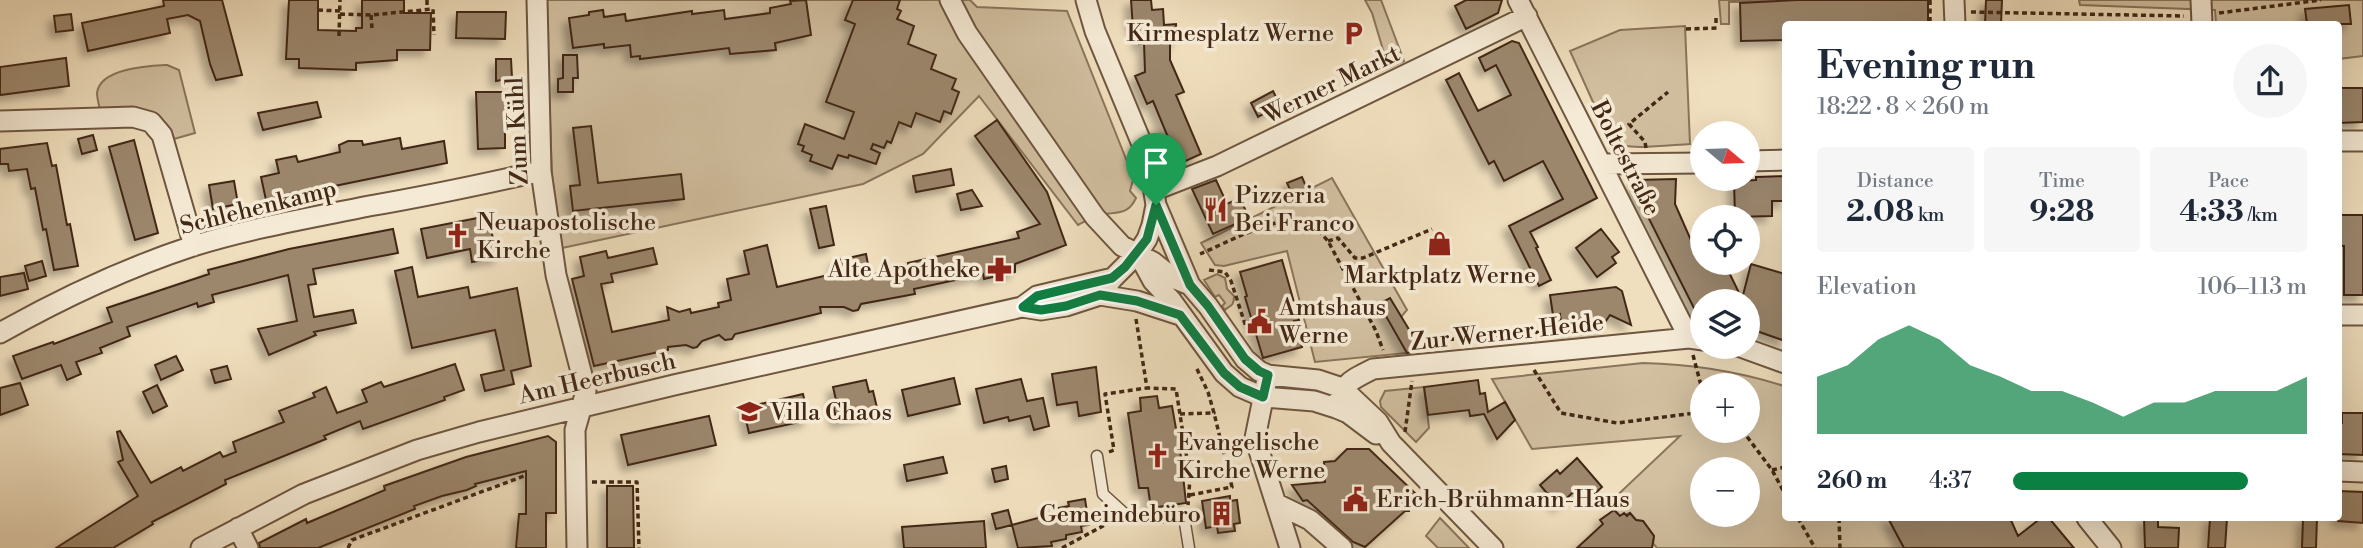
<!DOCTYPE html>
<meta charset="utf-8">
<style>
body{margin:0;font-family:"Libre Bodoni",serif;background:#f6f6f7;color:#1f2937;height:100vh;display:flex;flex-direction:column;font-size:26px;white-space:nowrap}
*{box-sizing:border-box;margin:0}
p{font-size:23px;color:#747a83}
.icon{flex:none;width:38px;height:38px;fill:none;stroke:currentColor;stroke-width:2;stroke-linecap:round;stroke-linejoin:round}
.map{position:relative;flex:1;overflow:hidden}
.details{position:absolute;left:1782px;top:21px;width:560px;height:500px;display:flex;flex-direction:column;background:#fff;border-radius:7px;box-shadow:0 7px 28px #0002}
.details>*{flex:none}
.needle{width:46px;rotate:109deg}
.controls{position:absolute;left:1690px;top:121px;display:grid;gap:14px}
.controls a{display:grid;place-items:center;width:70px;height:70px;border-radius:50%;background:#fff;box-shadow:0 7px 28px #0002;font-size:35px}
.pin{position:absolute;display:grid;place-items:center;width:60px;height:60px;color:#fff;margin:-72px -30px;border-radius:50% 50% 50% 0;rotate:-45deg;box-shadow:0 0 7px #0007}
.pin .icon{rotate:45deg}
.round{display:grid;place-items:center;flex:none;width:74px;height:74px;border-radius:37px;background:#f6f6f7}
.overview{display:flex;align-items:center;justify-content:space-between;height:119px;padding:0 35px}
h1{font-size:38px;font-weight:700;line-height:52px}
.stats{display:grid;grid-template-columns:repeat(3,1fr);gap:10px;height:119px;padding:7px 35px}
.stats div{display:grid;align-content:center;border-radius:7px;background:#f6f6f7;text-align:center}
.stats b{font-size:30px;font-weight:700}
.stats small{font-size:19px;font-weight:400}
.stats p{font-size:19px}
.chart{height:196px;padding:14px 35px}
.chart p{display:flex;justify-content:space-between}
.chart svg{width:100%;height:126px;margin-top:7px;fill:#0b8043;opacity:.7}
ul{padding:0 35px;list-style:none;font-size:23px}
li{display:grid;grid-template-columns:112px 84px 1fr;align-items:center;height:52px}
li i{height:18px;border-radius:9px;background:#0b8043}
.map>svg:first-child{display:block}
</style>
<div class="map">
<svg width="2363" height="548" viewBox="0 0 2363 548">
<defs>
<filter id="shadow"><feDropShadow dx="-6" dy="6" stdDeviation="3.5" flood-color="#0004"/></filter>
</defs>
<rect width="100%" height="100%" fill="#f0dfbe"/>
<filter id="stains"><feTurbulence type="fractalNoise" baseFrequency=".00286" numOctaves="4"/><feColorMatrix values="0 0 0 0 .2 0 0 0 0 .09 0 0 0 0 .02 0 0 0 .5 -.17"/></filter>
<radialGradient id="worn" r=".72"><stop offset=".6" stop-color="#630" stop-opacity="0"/><stop offset="1" stop-color="#630" stop-opacity=".3"/></radialGradient>
<path fill="#d2c0a1" stroke="#8a745c" stroke-width="2" fill-rule="evenodd" d="M546 0H970L977 7 1067 11 1130 169 1133 180 1130 191 1136 198C1129 213 1121 212 1106 214 1097 214 1086 221 1078 225L979 96 923 154 863 184 562 248 552 176Z
M1365 0H1381L1404 61 1353 84 1348 73 1384 53 1372 13Z
M1719 0H1798V1L1729 2V24H1721Z
M2079 0H2363V56L2338 59V24H2216L2215 10 2080 5Z
M1685 26 1690 144C1669 145 1629 151 1611 142L1570 51 1620 30Z
M167 65 179 70 195 133 174 139C162 103 130 111 100 110 99 105 97 98 97 93 100 68 149 66 167 65Z
M1332 178 1407 310 1401 317 1391 324 1407 353 1315 362 1287 251 1224 266 1215 265 1201 243Z
M1217 274 1225 278 1227 289 1234 296C1234 307 1230 305 1225 310L1222 306 1225 303 1219 295 1215 297 1204 280Z
M1643 363C1692 364 1737 371 1784 386L1785 383V518H1888L1904 548H1657L1653 543 1654 536 1643 521 1636 520 1630 513 1620 516 1609 503 1680 436 1532 449 1492 379ZM1703 385H1748V430H1703ZM1703 469H1748V514H1703Z
M1424 387 1429 428 1416 442 1381 407 1380 401 1385 391Z
M1440 518 1469 548H1438L1426 536Z"/>
<path fill="#9c876d" stroke="#422816" stroke-width="2" filter="url(#shadow)" d="M163 0H222L242 75 216 80 210 64 200 21 188 15 167 19 170 33 88 51 82 23 164 6Z
M289 0H318V30L356 31V28H362V0H404V13H431L430 50H397V60L356 63V70L299 68V59H286Z
M806 0 811 35 775 43 776 50 730 54 729 48 640 59V56L631 57 630 45 604 48V44L573 48 569 18 589 15V12L603 10 604 17 625 14 626 21 692 11V14L724 10 725 19 770 13V8L791 4 790 1Z
M853 0H900L897 9 901 11 897 19 914 26 908 44 936 55 931 69 956 79 952 89 959 92 951 114 944 111 940 122 916 113 911 127 899 122 891 143 887 141 884 148 873 144 871 149 880 153 876 164 849 155 848 158 838 155 832 169 810 161 812 155 802 151 804 146 798 144 805 124 844 139 854 112 826 102 855 24 845 20Z
M1131 0H1151L1152 10 1163 9 1164 25 1176 24 1177 41H1170V60L1184 92 1176 95 1201 154 1179 164 1153 101 1147 104 1135 76 1145 72 1144 43 1139 44 1137 28H1133Z
M1466 0H1502L1498 13 1466 29 1455 6Z
M1798 0H1928V24H1785V40L1741 41 1740 3Z
M1986 0H2002L2001 24H1985Z
M2349 5 2351 24H2307L2305 9Z
M457 12H506L505 39 456 38Z
M71 14 73 30 56 32 54 16Z
M1512 41 1519 43 1597 198 1530 232 1538 247 1536 248 1551 280 1539 286 1509 226 1563 199 1543 161 1504 181 1494 161 1489 164 1446 80 1459 73 1478 111 1511 95 1496 65 1485 71 1479 58Z
M563 55H577L578 78H573V92H558V79L563 78Z
M66 58 69 86 0 95V67Z
M496 59H511L512 78 496 81Z
M2339 88H2363V122L2338 123Z
M1273 91 1280 105 1258 117 1251 103Z
M476 92H505V148L478 149Z
M317 102 321 117 263 130 258 113Z
M997 120 1047 192 1066 245 1015 264V272L984 279 983 274 914 289 915 294 861 304 858 310 853 311 844 307H820L821 313 735 334 732 339 725 340 719 335 702 341 697 347 693 348 686 345 668 347V350L594 366 572 279 584 276 580 257 606 251 608 258 653 248 657 264 611 274 613 282 601 284 612 332 669 320 667 307 679 312 690 309 691 313 719 307 718 303 731 300 727 279 749 274 744 251 767 245 777 287 837 273 835 261 866 254 870 275 909 267 908 263 1019 238 1017 232 1040 224 975 136Z
M591 126 598 183 681 174 684 199 573 211 570 186 580 185 573 128Z
M93 135 97 150 82 154 78 139Z
M400 138 402 149 444 141 447 163 266 200 261 177 279 173 276 160 296 156 298 162 340 152 339 145 348 141H362L363 145Z
M134 140 158 233 135 240 109 147Z
M47 143 52 166 56 165 67 225 70 224 78 266 54 270 46 229 43 230 35 188 31 189 27 169 9 171 8 164H0V149Z
M951 169 954 185 916 192 913 176Z
M1785 176V201H1772V216L1735 217 1734 181 1756 180V177Z
M1302 177 1307 189 1293 196 1287 183Z
M1676 179 1675 204 1697 254 1699 253 1703 262 1725 264 1742 299 1751 264 1785 274V341L1748 328V301H1703V326L1633 187 1636 180Z
M1216 180 1227 204 1240 198 1249 218 1213 234 1192 189Z
M234 181 238 204 213 209 209 185Z
M972 190 982 206 961 210 957 194Z
M826 206 834 245 819 248 810 209Z
M2338 215H2363V295H2344V246H2338Z
M488 216 494 243H497L500 257 472 262 470 249 427 258 421 229Z
M393 229 398 253 313 269 316 284 308 285 314 317 353 310 356 323 314 332 316 335 269 355 258 329 297 321 288 275 212 295 214 302 198 307 197 303 127 327 130 336 100 348 102 353 76 362 81 374 67 380 61 365 22 379 13 356 53 342 54 344 112 322 107 308 209 274 208 270 289 249Z
M1601 229 1619 252 1612 257 1616 263 1597 277 1576 248Z
M1282 260 1299 320 1294 321 1302 347 1263 358 1245 297 1247 296 1240 272Z
M42 261 46 276 29 281 25 266Z
M412 267 418 297 468 287 470 298 517 288 531 366 511 371 514 384 485 391 481 375 504 370 495 330 412 348 395 271Z
M24 273 28 289 0 296V277Z
M1616 287 1622 291 1631 325 1610 315 1601 328 1562 331 1560 314 1553 315 1550 295Z
M1390 298 1422 351 1407 353 1379 304Z
M176 356 183 370 161 380 155 365Z
M455 364 464 390 444 397 445 400 363 429 360 421 324 436 326 439 225 480 226 484 152 522 153 524 113 548H56L138 496 118 462 123 460 117 432 120 431 151 483 181 467 183 471 220 452 223 457 236 452 233 442 284 422 279 411 315 397 313 393 326 387 337 413 367 402 362 390 381 382 384 387Z
M227 366 231 379 215 383 211 370Z
M1096 367 1101 412 1079 416 1077 402 1057 405 1052 374Z
M954 378 960 404 908 416 902 390Z
M1021 379 1027 401 1043 398 1049 426 1034 430 1030 416 1009 421 1008 417 984 423 976 389Z
M866 380 869 392 873 391 878 412 837 422 832 401 836 400 833 387Z
M1478 380 1480 394 1485 393 1488 412 1505 402 1515 420 1497 439 1484 414 1470 416 1469 410 1428 415 1424 387Z
M20 383 28 405 0 415V388Z
M157 385 167 406 153 413 143 392Z
M803 394 809 420 749 433 743 408Z
M1157 396 1159 408 1172 406 1181 457 1186 503 1151 508 1148 488H1139L1128 413 1141 411 1140 398Z
M2342 413H2363V455L2338 454V423H2342Z
M709 416 716 445 628 465 621 435Z
M548 436 556 442V513H546V548H516L519 514H526V471L475 484 476 486 467 490 442 496 414 506 415 509 318 548H260L259 543 306 519 307 523 385 490 384 486 466 457Z
M1347 449H1369L1415 493 1409 500V511H1405L1365 547 1353 542 1307 500 1303 501 1292 485 1325 482 1324 462 1335 461Z
M943 457 947 473 907 481 904 465Z
M1577 458 1602 487 1589 499 1578 488 1558 506 1540 485 1557 470 1560 474Z
M1006 466 1008 479 995 482 992 469Z
M607 486H633L634 548H607Z
M2338 491 2363 492V523L2338 521Z
M1230 496V501L1237 500 1240 523 1234 524 1235 531 1218 533 1217 526 1206 528 1202 501Z
M1085 499 1089 525 1081 526 1082 532 1066 535V539L1051 542 1052 546 1018 548 1012 525 1038 518V516L1054 513 1053 509 1069 506 1068 502Z
M1008 510 1012 525 996 529 992 514Z
M1614 510 1620 516 1624 513 1627 516 1630 513 1636 520 1643 521 1654 536 1652 548H1577L1603 524 1600 520Z
M1888 518H2010L2018 536 2041 518H2049L2074 548H1904Z
M2144 518H2158V527L2179 528 2178 548H2145Z
M2210 518H2227L2225 548H2208Z
M2303 518H2317L2316 548H2302Z
M984 521 986 548H904L902 527Z"/>
<g fill="none" stroke-linecap="round" stroke-linejoin="round">
<defs>
<path id="lane" d="M1097 456 1103 494 1125 514 1141 517H1184L1189 548"/>
<path id="street" d="M537 0 541 171 556 275 586 391 575 430 577 548
M950 0 967 33 1095 217 1122 246 1153 262 1173 278 1190 285
M1518 0 1689 338
M1954 0 1955 24
M2201 0 2202 24
M0 121 133 117 151 122 162 135 194 246
M2338 141H2363
M1748 161 1785 160
M1602 164 1703 163
M1155 190 1217 166 1527 16
M1156 205 1190 285 1208 306 1245 359 1259 371 1268 375 1318 380 1342 388 1378 422 1391 443 1493 548
M1140 257 1153 281 1171 300 1224 373 1240 387 1263 397 1314 401 1336 408 1348 413 1376 434
M1100 295 1137 301 1180 315
M1022 307 1037 296 1113 278
M2338 315H2363
M0 333C62 298 126 268 193 246 251 228 310 218 369 206 427 196 484 184 541 171
M1738 346 1785 363
M1266 384 1255 438 1290 548
M1336 408C1345 381 1348 382 1373 369L1689 338 1703 340
M2338 471 2363 472
M1277 504 1310 520 1342 548
M2087 518 2111 548
M238 528 248 548
M201 548 304 494 417 450 479 432 674 385 1022 307 1041 310 1066 306 1100 295 1113 278 1138 253 1147 239 1152 225 1156 205 1149 161 1095 31 1086 0"/>
</defs>
<use href="#lane" stroke="#6e5640" stroke-width="13"/>
<use href="#street" stroke="#6e5640" stroke-width="23"/>
<path stroke="#422816" stroke-width="3.5" stroke-dasharray="5 3.5" stroke-linecap="butt" d="M427 0V9
M1930 0V24
M318 10 340 11
M1971 12 2184 16
M2219 13 2321 0
M340 14 371 15 433 9 434 35
M371 15 372 28
M1716 18V25
M1686 29 1717 28
M339 36 340 0
M1646 148 1645 142 1629 124 1668 92
M1328 241 1338 238 1355 258H1363L1432 229
M1200 254C1224 244 1279 214 1303 221 1313 224 1321 233 1328 241L1376 331 1383 350
M1209 270 1225 272 1231 281 1246 327
M1136 319 1147 388 1176 389 1190 478 1188 505
M1486 338 1524 329 1543 334
M1449 339 1464 340
M1693 355 1703 393
M1534 370 1561 413 1617 423 1703 412
M1180 414 1214 413 1208 392 1196 367
M1742 430 1772 470 1785 494
M1405 432 1412 381
M1109 452 1114 450 1105 394 1147 388
M1772 470 1785 467
M592 482H637L639 548
M1190 495 1232 487 1214 413
M1798 518 1815 548
M1839 518 1840 548
M348 548 352 540 524 476
M1062 548 1114 520"/>
<use href="#lane" stroke="#f5ead5" stroke-width="10"/>
<use href="#street" stroke="#f5ead5" stroke-width="19"/>
</g>
<g fill="none" stroke-linecap="round" stroke-linejoin="round">
<defs>
<path id="route" d="M1156 205 1190 285 1208 306 1245 359 1259 371 1268 375 1263 397 1240 387 1224 373 1180 315 1137 301 1100 295 1066 306 1041 310 1023 307 1037 296 1112 278 1125 267 1147 239Z"/>
</defs>
<use href="#route" stroke="#fff" stroke-width="14"/>
<use href="#route" stroke="#0b8043" stroke-width="9"/>
</g>
<defs>
<symbol id="parking-bare" viewBox="-9 -9 18 18"><path d="M-3.5-5.5H1a3.5 3.5 0 0 1 0 7H-1V5.5H-3.5ZM-1-3.4V-.6H.8a1.4 1.4 0 0 0 0-2.8Z" fill="#8f2418" stroke="#f5ead5" stroke-width="2.5" paint-order="stroke"/></symbol>
<symbol id="restaurant-bare" viewBox="-9 -9 18 18"><path d="M-5-6h1v4h1v-4h1v4h1v-4h1v5L-1.5 .5V6h-2V.5L-5-1ZM5-6V6H3V1.5H1.5Q1.5-4 5-6Z" fill="#8f2418" stroke="#f5ead5" stroke-width="2.5" paint-order="stroke"/></symbol>
<symbol id="church-bare" viewBox="-9 -9 18 18"><path d="M-1.2-6h2.4v3.5h3.3v2.4h-3.3V6h-2.4V-.1h-3.3v-2.4h3.3Z" fill="#8f2418" stroke="#f5ead5" stroke-width="2.5" paint-order="stroke"/></symbol>
<symbol id="shop-bare" viewBox="-9 -9 18 18"><path d="M-5-2.5h2.3a2.7 3.5 0 0 1 5.4 0H5L5.5 6h-11ZM-1.5-2.5h3a1.5 2.3 0 0 0-3 0Z" fill="#8f2418" stroke="#f5ead5" stroke-width="2.5" paint-order="stroke"/></symbol>
<symbol id="pharmacy-bare" viewBox="-9 -9 18 18"><path d="M-2-6h4v4h4v4h-4v4h-4v-4h-4v-4h4Z" fill="#8f2418" stroke="#f5ead5" stroke-width="2.5" paint-order="stroke"/></symbol>
<symbol id="civic-bare" viewBox="-9 -9 18 18"><path d="M-.6-6.5H3V-4.5H.6V-3L4-1V1h2V6H-6V1h2V-1L-.6-3ZM-1.2 2.5V6h2.4V2.5Z" fill="#8f2418" stroke="#f5ead5" stroke-width="2.5" paint-order="stroke"/></symbol>
<symbol id="school-bare" viewBox="-9 -9 18 18"><path d="M0-5L7-2L0 1L-7-2ZM-4 1L0 2.5L4 1V4Q0 6-4 4Z" fill="#8f2418" stroke="#f5ead5" stroke-width="2.5" paint-order="stroke"/></symbol>
<symbol id="building-bare" viewBox="-9 -9 18 18"><path d="M-4-6H4V6H1V3H-1V6H-4ZM-2.5-4.3h1.7v1.8h-1.7ZM.8-4.3h1.7v1.8H.8ZM-2.5-1h1.7V.8h-1.7ZM.8-1h1.7V.8H.8Z" fill="#8f2418" stroke="#f5ead5" stroke-width="2.5" paint-order="stroke"/></symbol>
</defs>
<g fill-rule="evenodd">
<use href="#parking-bare" x="1336" y="16" width="35" height="35"/>
<use href="#restaurant-bare" x="1198" y="192" width="35" height="35"/>
<use href="#church-bare" x="440" y="218" width="35" height="35"/>
<use href="#shop-bare" x="1422" y="226" width="35" height="35"/>
<use href="#pharmacy-bare" x="982" y="252" width="35" height="35"/>
<use href="#civic-bare" x="1242" y="304" width="35" height="35"/>
<use href="#school-bare" x="732" y="394" width="35" height="35"/>
<use href="#church-bare" x="1140" y="438" width="35" height="35"/>
<use href="#civic-bare" x="1338" y="482" width="35" height="35"/>
<use href="#building-bare" x="1204" y="496" width="35" height="35"/>
</g>
<g text-anchor="middle" stroke-width="7" stroke-linejoin="round" paint-order="stroke">
<g font-size="24" fill="#422816" stroke="#f5ead5" text-anchor="start">
<text x="1334" y="41" text-anchor="end">Kirmesplatz Werne</text>
<text x="1235" y="203">Pizzeria<tspan x="1235" dy="28">Bei Franco</tspan></text>
<text x="477" y="230">Neuapostolische<tspan x="477" dy="28">Kirche</tspan></text>
<text x="980" y="277" text-anchor="end">Alte Apotheke</text>
<text x="1440" y="283" text-anchor="middle">Marktplatz Werne</text>
<text x="1279" y="315">Amtshaus<tspan x="1279" dy="28">Werne</tspan></text>
<text x="770" y="420">Villa Chaos</text>
<text x="1177" y="450">Evangelische<tspan x="1177" dy="28">Kirche Werne</tspan></text>
<text x="1376" y="507">Erich-Brühmann-Haus</text>
<text x="1201" y="522" text-anchor="end">Gemeindebüro</text>
</g>
<g font-size="24" fill="#422816" stroke="#f5ead5">
<text transform="translate(1331 84) rotate(-26)" y="8">Werner Markt</text>
<text transform="translate(517 131) rotate(-93)" y="8">Zum Kühl</text>
<text transform="translate(1626 158) rotate(63)" y="8">Boltestraße</text>
<text transform="translate(258 207) rotate(-14)" y="8">Schlehenkamp</text>
<text transform="translate(1507 332) rotate(-6)" y="8">Zur Werner Heide</text>
<text transform="translate(597 378) rotate(-13)" y="8">Am Heerbusch</text>
</g>
</g>
<rect width="100%" height="100%" filter="url(#stains)"/>
<rect width="100%" height="100%" fill="url(#worn)"/>
</svg>
<div class="controls">
<a><svg class="needle" viewBox="-14 -14 28 28"><path d="M0-13l5 13h-10z" fill="#e53935"/><path d="M0 13l5-13h-10z" fill="#747a83"/></svg></a>
<a><svg class="icon" aria-label="locate" viewBox="0 0 24 24"><circle cx="12" cy="12" r="6"/><path d="M12 2v4M12 18v4M2 12h4M18 12h4"/></svg></a>
<a><svg class="icon" aria-label="layers" viewBox="0 0 24 24"><path d="M12 4l9 5-9 5-9-5zM3 14l9 5 9-5"/></svg></a>
<a>+</a>
<a>−</a>
</div>
<div class="pin" style="left:1156px;top:205px;background:#1e9e55"><svg class="icon" aria-label="arrive" viewBox="0 0 24 24"><path d="M6 21V4h12l-3 4 3 4H6"/></svg></div>
<section class="details">
<div class="overview"><div><h1>Evening run</h1><p>18:22 · 8 × 260 m</p></div><a class="round"><svg class="icon" aria-label="share" viewBox="0 0 24 24"><path d="M12 15V3M7 8l5-5 5 5M5 13v7h14v-7"/></svg></a></div>
<div class="stats">
<div><p>Distance</p><b>2.08<small> km</small></b></div>
<div><p>Time</p><b>9:28</b></div>
<div><p>Pace</p><b>4:33<small> /km</small></b></div>
</div>
<div class="chart"><p><span>Elevation</span>106–113 m</p>
<svg viewBox="0 0 160 44" preserveAspectRatio="none"><path d="M0 44V24L10 20L20 11L30 6L40 11L50 20L60 24L70 29L80 29L90 33L100 38L110 33L120 33L130 29L140 29L150 29L160 24V44z"/></svg>
</div>
<ul>
<li><b>260 m</b>4:37<i style="width:80%"></i></li>
</ul>
</section>
</div>
